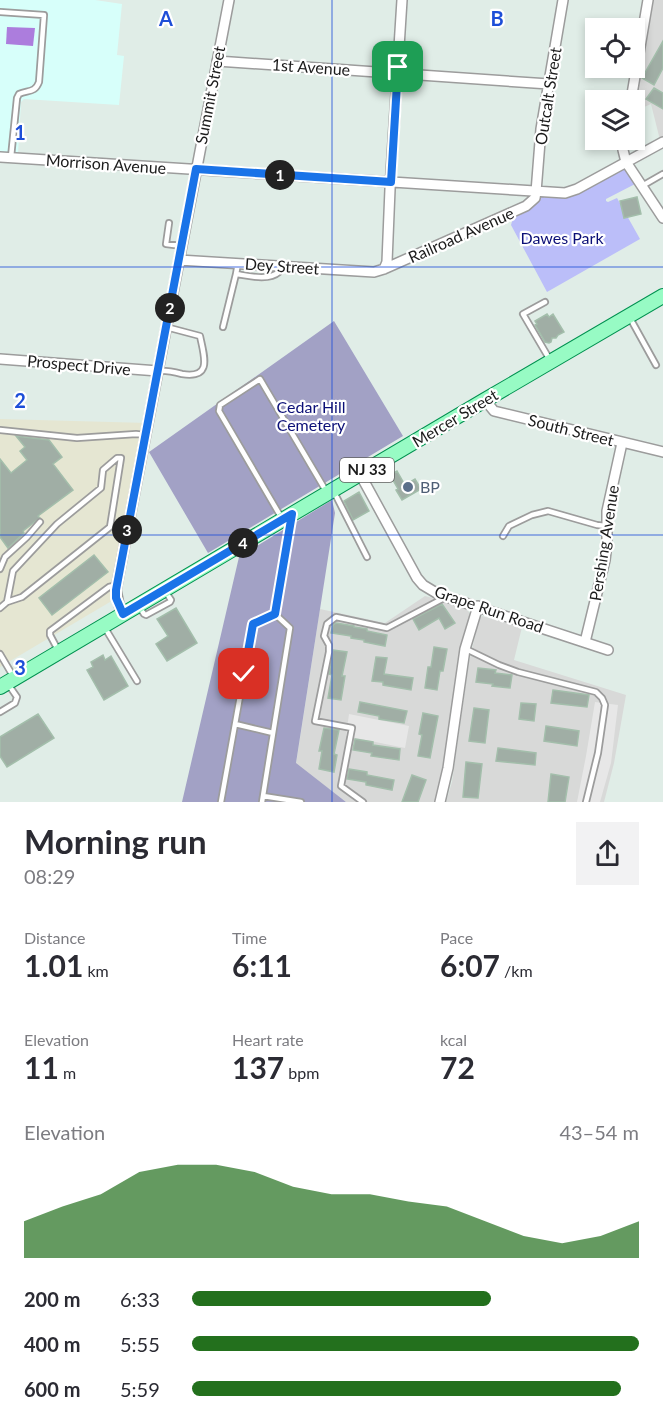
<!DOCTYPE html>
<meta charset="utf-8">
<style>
body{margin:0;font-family:Lato,sans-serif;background:#f2f2f3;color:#2b2b33;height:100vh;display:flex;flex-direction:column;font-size:22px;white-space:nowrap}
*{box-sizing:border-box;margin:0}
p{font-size:20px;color:#7c7c81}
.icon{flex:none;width:33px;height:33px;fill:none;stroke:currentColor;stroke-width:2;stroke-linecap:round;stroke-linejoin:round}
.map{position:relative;height:802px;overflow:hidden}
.details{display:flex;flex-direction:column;background:#fff;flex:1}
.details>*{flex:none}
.buttons{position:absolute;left:585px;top:18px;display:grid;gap:12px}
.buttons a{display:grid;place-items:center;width:60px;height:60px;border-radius:0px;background:#fff;box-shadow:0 3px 9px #0003;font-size:30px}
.pin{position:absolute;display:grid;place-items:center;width:51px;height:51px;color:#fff;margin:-26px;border-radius:12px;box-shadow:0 3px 9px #0006}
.km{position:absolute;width:30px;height:30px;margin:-15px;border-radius:50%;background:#222;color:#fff;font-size:16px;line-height:30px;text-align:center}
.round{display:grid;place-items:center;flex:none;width:63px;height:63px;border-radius:0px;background:#f2f2f3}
.head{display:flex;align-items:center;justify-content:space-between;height:102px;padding:0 24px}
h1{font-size:33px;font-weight:700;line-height:45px}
.metrics{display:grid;grid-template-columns:repeat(3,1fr);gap:9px;height:102px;padding:6px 24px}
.metrics div{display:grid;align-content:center}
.metrics b{font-size:30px;font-weight:700}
.metrics small{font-size:16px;font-weight:400}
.metrics p{font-size:16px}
.chart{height:168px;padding:12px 24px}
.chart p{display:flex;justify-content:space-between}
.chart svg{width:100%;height:108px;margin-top:6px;fill:#23701d;opacity:.7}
ul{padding:0 24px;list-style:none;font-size:20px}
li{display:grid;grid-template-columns:96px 72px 1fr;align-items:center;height:45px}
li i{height:15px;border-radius:8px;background:#23701d}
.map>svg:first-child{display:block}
</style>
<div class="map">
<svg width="663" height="802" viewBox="0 0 663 802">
<rect width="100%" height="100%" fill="#e0ede7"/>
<path fill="#d8d9d8" d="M653 0H663V139L660 140 651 104 635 111Z
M425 596 463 606 469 612 470 617 458 658 446 750 439 788 435 802H346L296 764 320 609 385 623Z
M482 616 522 627 514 660 626 695 614 763 604 802H446L452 782 469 662 479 620Z"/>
<path fill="#e5e6d2" d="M0 419 148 423 115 599 0 667Z"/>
<path fill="#d7fffa" d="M0 0H95L122 4 117 55 124 56 119 105 24 99 21 102 18 154 0 153Z"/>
<path fill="#a2a1c5" d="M334 321 403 436 208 553 149 452Z
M332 500 335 513 296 763 346 802H182L239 557Z"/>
<path fill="#bbbef9" d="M626 166 637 183 606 199V201L608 202 617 198 640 239 547 292 511 225 513 218 542 197H566Z"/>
<path fill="#ac7ddd" d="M7 27 35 28 33 46 6 44Z"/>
<path fill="#e7e7e7" d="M595 702 618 705 611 763 600 802H577L586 756Z
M349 714 409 726 405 748 346 736Z"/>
<path fill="#a0aea5" stroke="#a3beab" stroke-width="1.5" d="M663 41V68L654 85 642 78Z
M654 88 663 93V109L646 99Z
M637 197 641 214 624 218 620 201Z
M547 314 549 317 553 314 564 332 558 335 556 338H552L551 342 549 343 545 342 535 325 537 324 535 321Z
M16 436 49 440 62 457 53 464 73 490 38 516 40 518 23 531 24 533 8 548 0 537V459L11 473 27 460 20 451 25 447Z
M397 471 405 485 415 479 421 489 402 500 396 490 398 489 390 475Z
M359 492 369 511 353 520 344 501Z
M94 555 108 572 52 615 39 598Z
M442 604 455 623 445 629 439 618 419 630 413 619Z
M176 608 197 643 167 661 156 644 168 636 157 619Z
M336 623 354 626V627L367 629V631L387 635 385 646 364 642V640L351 638V636L331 633 333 625Z
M434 647 447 649 443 671H440L437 690 425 688 428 667H431Z
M333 650 347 652 342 676H345L341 700 328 698 332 675 329 674Z
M103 655 105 660 111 656 128 686 104 700 87 670 93 667 91 662Z
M376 657 387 658 384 674 413 678 411 690 383 685V682L372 681Z
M478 668 496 670 495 673 512 675 510 688 492 686 493 684 476 682Z
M553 690 589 695 587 707 551 703Z
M360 702 407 711 404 723 379 719V716L358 712Z
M521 703 536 704 534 721 519 719Z
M474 708 489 710 485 743 469 741Z
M423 713 438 716 430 758 418 756 422 735 419 734Z
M38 714 54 738 7 767 0 756V737Z
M546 726 579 731 577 746 544 741Z
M324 728 339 730 334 754 337 755 334 772 319 769 322 751H319Z
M355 739 373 742V745L400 749 399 760 371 756 372 753 353 750Z
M498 748 536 753 535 765 496 761Z
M466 762 482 764 478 798 463 797Z
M349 769 367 772V775L394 780 392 790 366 785V782L347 779Z
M551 774 569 777 565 802H548Z
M412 775 426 780 418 802H402Z"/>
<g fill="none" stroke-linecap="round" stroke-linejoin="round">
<defs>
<path id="lane" d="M0 12 44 15 39 82C35 93 28 90 19 94L17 98 11 157
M642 186 663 174
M169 223 166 244 182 246
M238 263 236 274C249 276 269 281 279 272V266
M545 302 523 314 550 360
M630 318 656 365
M223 327 236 274
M158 371C166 370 174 372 182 374 213 379 204 356 200 336L166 327
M0 430 77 438 136 434 145 435
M334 492 367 557
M281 517 219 411 220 405 260 379 326 491
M503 536 509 526 532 515 548 511 597 525 606 526
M0 569 5 557 27 537 40 522
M0 608 7 602 22 597 110 527 121 458H117L103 470 101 488 57 524 13 571 7 602
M140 608 144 614 146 615 170 602 171 600 165 591
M275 614 291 520
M105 628 137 681
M466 649 499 665 518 672 596 692 602 698 605 705 598 753 586 802
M58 650 50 635V631L109 587 117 585
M0 654 13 676
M0 712 15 703 17 697 8 684
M235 724 273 733
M263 796 301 802
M221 802 253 624 275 614
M262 802 290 628 275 614
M363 802 341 786 352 728 315 721 329 652V645L324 636 327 624 336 617 387 628 444 598"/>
<path id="street" d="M217 61 549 84
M631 100 648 0
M625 140 623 150 626 162 663 218
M0 157 565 193 577 189 663 142
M179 260 374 272 384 269 526 206 535 198 536 192 541 129 563 0
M384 269 387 262 390 189 402 0
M0 359 158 371
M485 400 494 411 663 452
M360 474 417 578 423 585 438 594 608 650
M123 614 119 605 116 590 229 0
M585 642 605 560 607 544V511L622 443
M440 802 448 768 465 649 478 606"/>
<path id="primary" d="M0 687 485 400 663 296"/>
</defs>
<use href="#lane" stroke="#9c9c9c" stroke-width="8"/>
<use href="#street" stroke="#9c9c9c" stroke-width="12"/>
<use href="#primary" stroke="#019150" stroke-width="16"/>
<use href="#lane" stroke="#fff" stroke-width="4.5"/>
<use href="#street" stroke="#fff" stroke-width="9"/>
<use href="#primary" stroke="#97fbc4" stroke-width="14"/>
</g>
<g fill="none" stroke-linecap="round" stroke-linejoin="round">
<defs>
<path id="route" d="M244 674 253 624 275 614 292 514 123 614 116 598V590L196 169 391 182 398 67"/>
</defs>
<use href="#route" stroke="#fff" stroke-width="12"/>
<use href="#route" stroke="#1a73e8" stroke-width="8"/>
</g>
<path fill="none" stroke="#1d4ed8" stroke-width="1.5" stroke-opacity="0.55" d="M332 0V802M0 267H663M0 535H663"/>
<circle fill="#5c6f8a" stroke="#fff" stroke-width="2" cx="408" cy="487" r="6"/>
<g text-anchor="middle" stroke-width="4.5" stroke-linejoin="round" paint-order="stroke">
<rect fill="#fff" stroke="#5f5f5f" stroke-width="1.5" x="340" y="458" width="54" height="24" rx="4.5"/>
<g font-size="15" font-weight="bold" fill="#1b1b1b">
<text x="367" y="475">NJ 33</text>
</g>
<g font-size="16" fill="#1b1b1b" stroke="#fff">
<text transform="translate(311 67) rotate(4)" y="6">1st Avenue</text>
<text transform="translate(210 95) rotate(-79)" y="6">Summit Street</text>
<text transform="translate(548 96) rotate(-81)" y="6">Outcalt Street</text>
<text transform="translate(106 164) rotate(4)" y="6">Morrison Avenue</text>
<text transform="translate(461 235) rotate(-24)" y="6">Railroad Avenue</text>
<text transform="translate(282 266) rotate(4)" y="6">Dey Street</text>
<text transform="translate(79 365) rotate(5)" y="6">Prospect Drive</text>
<text transform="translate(455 418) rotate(-31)" y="6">Mercer Street</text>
<text transform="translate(571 430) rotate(14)" y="6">South Street</text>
<text transform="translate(604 543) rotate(-81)" y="6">Pershing Avenue</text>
<text transform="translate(489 609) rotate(19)" y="6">Grape Run Road</text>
</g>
<g font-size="16" fill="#0b0f77" stroke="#fff">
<text x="562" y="244">Dawes Park</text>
<text x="311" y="413">Cedar Hill<tspan x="311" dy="18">Cemetery</tspan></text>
</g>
<g font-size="16" fill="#4e5e75" stroke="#fff" text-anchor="start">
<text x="420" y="493">BP</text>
</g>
</g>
<g font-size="20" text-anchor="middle" font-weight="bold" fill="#1d4ed8" stroke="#fff" stroke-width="4.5" stroke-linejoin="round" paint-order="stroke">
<text x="166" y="26">A</text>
<text x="497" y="26">B</text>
<text x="20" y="140">1</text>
<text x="20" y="408">2</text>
<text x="20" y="675">3</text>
</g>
</svg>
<div class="buttons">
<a><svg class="icon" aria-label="locate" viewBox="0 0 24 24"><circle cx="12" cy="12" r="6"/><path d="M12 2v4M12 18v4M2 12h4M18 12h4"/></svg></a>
<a><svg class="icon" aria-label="layers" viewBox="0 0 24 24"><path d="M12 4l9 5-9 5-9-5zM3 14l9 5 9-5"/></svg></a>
</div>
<div class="pin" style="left:398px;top:67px;background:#1e9e55"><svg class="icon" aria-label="arrive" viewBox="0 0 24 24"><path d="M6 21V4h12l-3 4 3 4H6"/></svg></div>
<div class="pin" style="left:244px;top:674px;background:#d93025"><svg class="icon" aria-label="check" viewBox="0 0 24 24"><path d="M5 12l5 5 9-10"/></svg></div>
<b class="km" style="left:280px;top:175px">1</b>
<b class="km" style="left:170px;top:308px">2</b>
<b class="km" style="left:127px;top:530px">3</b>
<b class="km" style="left:243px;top:543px">4</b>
</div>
<section class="details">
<div class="head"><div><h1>Morning run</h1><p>08:29</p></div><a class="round"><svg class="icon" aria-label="share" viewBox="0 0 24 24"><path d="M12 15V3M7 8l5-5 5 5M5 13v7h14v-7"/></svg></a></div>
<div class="metrics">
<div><p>Distance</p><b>1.01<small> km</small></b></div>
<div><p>Time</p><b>6:11</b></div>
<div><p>Pace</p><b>6:07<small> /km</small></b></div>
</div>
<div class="metrics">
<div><p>Elevation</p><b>11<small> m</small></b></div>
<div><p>Heart rate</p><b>137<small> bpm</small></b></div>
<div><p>kcal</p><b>72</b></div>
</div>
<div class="chart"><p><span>Elevation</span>43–54 m</p>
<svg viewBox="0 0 160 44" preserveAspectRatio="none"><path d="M0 44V29L10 23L20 18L30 9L40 6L50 6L60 9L70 15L80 18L90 18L100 21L110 23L120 29L130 35L140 38L150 35L160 29V44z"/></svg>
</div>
<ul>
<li><b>200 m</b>6:33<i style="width:67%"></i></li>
<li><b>400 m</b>5:55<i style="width:100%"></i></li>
<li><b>600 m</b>5:59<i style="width:96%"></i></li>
</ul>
</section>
